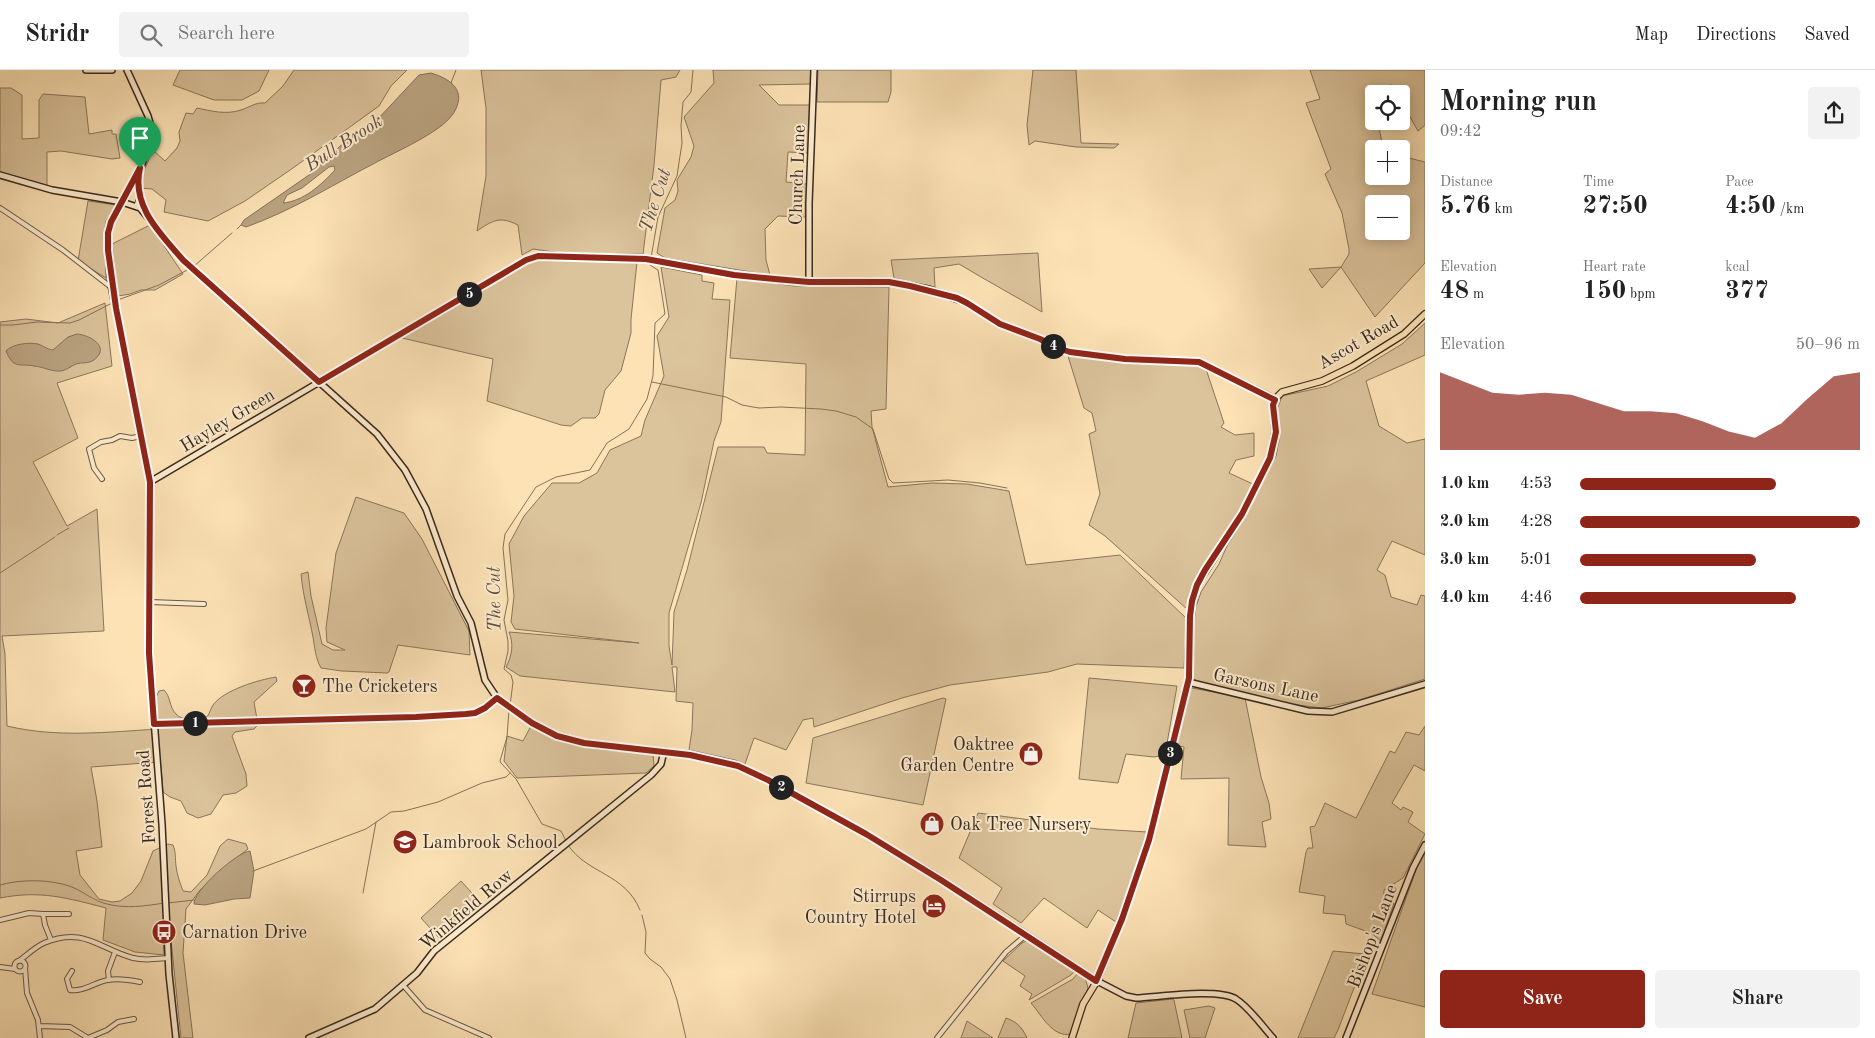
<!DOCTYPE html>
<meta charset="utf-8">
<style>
body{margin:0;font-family:"Old Standard TT",serif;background:#f2f2f2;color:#222;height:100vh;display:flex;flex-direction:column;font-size:19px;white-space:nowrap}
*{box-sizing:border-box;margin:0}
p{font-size:16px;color:#767676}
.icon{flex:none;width:28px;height:28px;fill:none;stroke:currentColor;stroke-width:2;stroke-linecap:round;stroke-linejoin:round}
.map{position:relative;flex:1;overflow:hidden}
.details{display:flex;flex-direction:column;background:#fff;width:450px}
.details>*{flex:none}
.buttons{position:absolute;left:1365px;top:15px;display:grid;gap:10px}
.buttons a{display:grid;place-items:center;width:45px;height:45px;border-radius:5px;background:#fff;box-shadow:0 2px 12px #0003;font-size:25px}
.pin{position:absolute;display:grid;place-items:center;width:42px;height:42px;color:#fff;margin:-51px -21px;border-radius:50% 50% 50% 0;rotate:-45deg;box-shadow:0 0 5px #0007}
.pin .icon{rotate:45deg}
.km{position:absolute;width:25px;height:25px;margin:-12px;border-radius:50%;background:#222;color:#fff;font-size:14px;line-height:25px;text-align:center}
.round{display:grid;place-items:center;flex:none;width:52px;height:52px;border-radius:5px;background:#f2f2f2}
.overview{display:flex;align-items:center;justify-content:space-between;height:85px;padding:0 15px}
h1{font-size:28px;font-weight:600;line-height:38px}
.figures{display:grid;grid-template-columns:repeat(3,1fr);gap:8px;height:85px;padding:5px 15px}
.figures div{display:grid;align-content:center}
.figures b{font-size:25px;font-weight:600}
.figures small{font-size:14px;font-weight:400}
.figures p{font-size:14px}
.chart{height:140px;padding:10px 15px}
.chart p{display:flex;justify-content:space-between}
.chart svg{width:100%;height:90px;margin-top:5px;fill:#8f2418;opacity:.7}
.cta{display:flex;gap:10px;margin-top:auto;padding:10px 15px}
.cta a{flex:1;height:58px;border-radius:5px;background:#8f2418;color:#fff;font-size:20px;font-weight:600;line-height:58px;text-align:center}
.cta a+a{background:#f2f2f2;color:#222}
ul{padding:0 15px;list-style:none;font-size:16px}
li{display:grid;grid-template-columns:80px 60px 1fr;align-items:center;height:38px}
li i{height:12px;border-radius:6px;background:#8f2418}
header{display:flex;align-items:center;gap:30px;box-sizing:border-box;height:70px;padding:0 25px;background:#fff;border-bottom:1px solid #e0e0e0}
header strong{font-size:24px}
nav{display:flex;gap:28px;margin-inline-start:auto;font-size:18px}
.search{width:350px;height:45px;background:#f2f2f2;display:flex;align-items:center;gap:12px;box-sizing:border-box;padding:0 18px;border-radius:5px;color:#767676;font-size:19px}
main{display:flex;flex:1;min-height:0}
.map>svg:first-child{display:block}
</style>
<header>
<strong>Stridr</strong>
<div class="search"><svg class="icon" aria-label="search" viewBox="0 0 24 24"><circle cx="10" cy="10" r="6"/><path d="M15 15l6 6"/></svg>Search here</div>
<nav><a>Map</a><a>Directions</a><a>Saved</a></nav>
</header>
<main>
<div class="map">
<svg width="1425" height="968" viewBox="0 0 1425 968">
<rect width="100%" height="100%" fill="#fce2b5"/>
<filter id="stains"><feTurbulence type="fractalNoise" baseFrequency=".004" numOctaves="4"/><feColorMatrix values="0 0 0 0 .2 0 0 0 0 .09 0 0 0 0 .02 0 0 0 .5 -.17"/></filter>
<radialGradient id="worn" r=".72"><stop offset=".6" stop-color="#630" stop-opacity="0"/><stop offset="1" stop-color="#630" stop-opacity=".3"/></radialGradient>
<path fill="#dbc39b" stroke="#8a765c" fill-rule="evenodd" d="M180 0H269L259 21 242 30H214L173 15Z
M294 0H407L391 16 379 36 293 98 245 131 208 151 164 142 166 130 152 119 140 118 143 103 153 80 165 91 177 78 180 71 179 62 186 43 193 44 197 38C211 41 226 45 241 40 250 37 256 32 265 33L283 16Z
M481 0H680L676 7 661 10 654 95 643 184 561 183 533 179 522 185 518 155C500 146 493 150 477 161L486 106V38Z
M713 0H811V14L759 15 779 35H810L808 83 788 82 786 112 808 114 806 147 778 146 765 159 766 190 770 205 665 188 657 183 665 138 675 130 678 121 677 110 691 87 694 76 684 47 714 13Z
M818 0H891V22L888 32H817Z
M1033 0H1076L1081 73 1119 74 1114 78 1076 77 1035 71 1029 75 1027 55Z
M1310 0H1425V55L1418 61 1401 31V24H1397L1392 15 1375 17 1372 23 1374 51H1378L1383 79H1374V106H1401V86L1425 92V193L1375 247 1341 197 1322 218 1309 199 1341 197 1349 184V179L1342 143 1325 104 1331 99 1306 33 1320 29ZM1374 134H1401V161H1374Z
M0 18H11L22 25V69L39 68V30L43 24 85 27 89 64 112 60V64H116L120 88 112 89 61 81 47 82V116L0 102Z
M88 131 117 135 106 151 104 162 106 208 78 191Z
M150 155 183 204 155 220H141L130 224 118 226 112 174Z
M1038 183 1042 242C1015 226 987 211 959 194L934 198 935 217 894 208 891 190Z
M536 188 637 192 631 249V263L621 301 605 320 599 344 595 348H582L571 356 561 355 487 331 493 289 402 268Z
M661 197 702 205V211L714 213 712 229 730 230 721 352 714 371 701 433 669 543V576L672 595 674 542 687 500 718 377H764L767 383 805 385 806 294 730 288 737 208 794 216 889 217 886 339 871 341 872 357 888 417 932 413 967 414 1009 421 1026 495 1120 485 1187 549 1184 598 1077 594 1048 602 950 615 902 628 814 657 813 648 803 650 786 680 754 668 745 694 735 690 689 680 692 660 693 633 676 631 677 597H672L675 622 520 606 506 597C512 586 514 574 509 562L639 573 515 559 511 552 514 526 509 474 524 446 552 413H579L597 403 610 380 641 366 645 350 664 306 657 266 669 247Z
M105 233 112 296 57 313 78 368 33 392 67 456 97 439 104 561 2 566 5 584 7 656C57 668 108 662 159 659L156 627 159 621 164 620C171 627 169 637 176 644 181 650 194 651 202 649 210 647 209 641 213 635 224 620 258 610 276 607L277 611 254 632 258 655 254 659 235 662 232 666 246 704 247 716 236 723 223 725 211 744 198 748 187 743 181 731 170 727 163 722 161 696 158 692 91 697 97 731 102 777 76 781 80 805 99 829 112 832 120 831 132 823 141 811 153 781 168 774 173 775C176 782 175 788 176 796 177 805 180 813 183 821L191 822 207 805 220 776 228 769 246 774 248 779 226 796 200 820 186 839 183 883 193 968H181L170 860 163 861 164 885 135 882 103 870 106 838C67 828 41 820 0 828V252L26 249 58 253Z
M1425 253V285L1366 311 1379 356 1407 373 1425 369V485L1392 471 1377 500 1385 505 1391 527 1417 535 1421 525 1425 526V609L1359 630 1322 638 1290 634 1198 612 1193 608V559L1196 537 1201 522 1219 494 1227 476 1243 450 1276 386 1279 371 1277 340 1282 326 1328 316 1356 302 1402 274Z
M1068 286 1153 293 1196 294 1205 296 1224 353 1221 357 1235 365 1254 363V386L1236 390 1229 403 1255 415C1250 426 1246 438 1240 448 1221 477 1197 505 1187 539L1105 466 1089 455 1100 424 1089 364 1096 361 1092 343 1084 338Z
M356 427 404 443 422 469 469 561 470 585 398 575 389 602 387 603 342 601 321 598C315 587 315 578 313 567 309 546 303 526 301 504L308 502 311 526 322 574 333 580H345L327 572 326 558 336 483Z
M1089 608 1177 616 1165 685 1154 687 1126 684 1118 713 1079 709Z
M1192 618 1245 628 1261 707 1269 733 1271 749 1262 752 1266 777 1228 775 1229 708 1181 709 1184 677 1176 675 1189 620Z
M943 628 946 629 923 735 806 713 813 668Z
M531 656C566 681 612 680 653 684L654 696 646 703 517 708 504 691 507 666 523 671Z
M1425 656V701L1414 695 1392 733 1401 740 1403 737 1413 742 1408 752 1425 764 1403 808 1384 820 1383 832 1394 833 1381 871 1371 863 1346 854 1345 845 1323 843 1325 826 1299 822 1306 782 1308 778H1313L1310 757 1315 756 1325 733 1356 748 1390 681 1395 683 1406 662 1419 665Z
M978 743 1098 759 1147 762 1145 775 1116 852 1098 840 1087 858 1044 828 1021 853 993 834 1002 818 959 788Z
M1425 778V937L1372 924 1418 794Z
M461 811 481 833 441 870 421 848Z
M1028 870 1075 900 1071 905 1029 930 1032 924 1020 916 1025 906 1003 891 1022 873Z
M1333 881 1365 884 1362 897 1338 960 1334 968H1298Z
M1078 903 1085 908 1088 918 1071 964C1053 968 1042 946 1031 933L1073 909Z
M1173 929 1174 930 1182 968H1128L1136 933Z
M1209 936 1215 938 1205 968H1190L1184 940Z
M1006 948C1017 952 1022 957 1027 968H998Z
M967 951 993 968H961Z"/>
<path fill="#baa381" stroke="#877259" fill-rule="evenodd" d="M431 3C451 9 468 21 453 44 440 63 395 82 373 94 331 116 291 141 246 157L241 155 244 150 309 105 351 66 376 51 419 5ZM334 96 335 100C321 115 304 131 283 133L287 125 302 118 329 97Z
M77 264C90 265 111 277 94 290 88 294 82 292 76 294 71 296 67 300 61 301 52 302 44 297 34 296 19 293 14 300 6 281 12 274 29 272 38 274 44 276 46 279 53 280L68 267Z
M250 781 254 801 250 828 234 829 205 835 194 834C193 821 237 782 250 781Z"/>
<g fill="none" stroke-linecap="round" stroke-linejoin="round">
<path stroke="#877259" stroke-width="1" d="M451 13 456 0
M237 159 241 155
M651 188 658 147 677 106 682 73 681 56 683 32 691 22 693 0
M193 197 232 163
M115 231 159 215 189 199
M0 255H13L37 252 70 253 79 250 112 233
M652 312 726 327 742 335 759 338 781 337 821 339 836 341 856 347 873 359 889 409 893 413 948 410 980 413 1007 418
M57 465 69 458
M0 503 55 467
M510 636 513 612 511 605 504 599 508 581V571L504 550 508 530 503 478 505 464 536 417 556 407 590 400 607 373 629 359 647 329 653 306 655 253 665 244 658 200 650 195V192
M509 640 507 667 500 691 501 693 516 709 542 754 561 761 566 771
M568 775C587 804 625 803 640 840
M253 801 366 759 391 742 404 741 438 732 482 713 506 707 510 703
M0 815C21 809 51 809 72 817 84 822 94 831 107 834 126 839 145 836 164 833
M363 823 376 752
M168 833 194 830
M642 845 646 862 645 883 650 889 661 897 670 909 677 930 686 968"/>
<defs>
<path id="street" d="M136 136 139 129V103
M0 138 63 180 112 218
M102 409 94 398 89 379 101 372 112 370 120 366 132 368 141 366
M150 532 204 534
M154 655 466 644C479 642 487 637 497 628
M43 844H69
M0 850 29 843 43 844 45 855 51 870
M14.5 896a5.5 5.5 0 1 1 11 0a5.5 5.5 0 1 1-11 0Z
M19 891C27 885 35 877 44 873 84 856 99 879 133 888 145 891 156 889 168 888
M0 897 15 899
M25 898 27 923 38 950 40 968
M72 901 67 909 70 920C84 922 95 912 108 910 119 908 130 910 140 912
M109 910 108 901 115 882
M403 915 425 940 489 968
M40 956 70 957 88 968
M88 968 107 960 118 952 134 949
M937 968 1006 882 1026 865"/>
<path id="secondary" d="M86 0H112
M127 0 148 46 152 60 151 68 142 94 111 152 108 163V180L111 215 150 412 149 583 162 754 169 904 176 968
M0 105 52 120 122 132 140 138 183 190 377 364 405 400 426 439 457 526 471 553 485 610 497 628 503 633 532 653 557 666 584 673 690 685 738 696 768 710 866 764 941 809 1099 912 1126 926 1136 928C1159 927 1217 918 1236 929 1250 938 1262 956 1273 968
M809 212V133L814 0
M150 412 526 190 538 186 646 189 734 205 775 209 809 212H889L928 219 967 233 999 254 1040 269 1059 279 1070 282 1125 289 1199 292 1275 329
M1188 612 1308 641 1332 642 1425 614
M309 968 375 939 417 903 434 881 651 705 661 694 664 681
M1346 968 1413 798 1425 775"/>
<path id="primary" d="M1072 968 1083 934 1097 911 1122 849 1149 770 1189 608 1190 544 1197 515 1242 444 1270 389 1275 362 1273 335 1275 329 1282 322 1322 311 1353 296 1404 264 1425 244"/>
</defs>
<use href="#street" stroke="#6a5742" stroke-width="6"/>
<use href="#secondary" stroke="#3a291c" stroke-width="8"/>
<use href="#primary" stroke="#3a291c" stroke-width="8"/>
<use href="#street" stroke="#fdeccf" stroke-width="4"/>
<use href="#secondary" stroke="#fdeccf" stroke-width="5"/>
<use href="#primary" stroke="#fce2b5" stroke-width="5.5"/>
</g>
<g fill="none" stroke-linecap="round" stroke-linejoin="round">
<defs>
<path id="route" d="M140 98C131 136 160 163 183 190L319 312 526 190 538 186 646 189 734 205 775 209 809 212H889L910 216 957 228 967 233 1000 254 1040 269 1058 278 1070 282 1125 289 1199 292 1275 330 1273 335 1276 362 1270 388 1242 444 1205 500 1197 515 1192 531 1190 546 1189 608 1149 770 1122 849 1096 911 941 810 866 764 768 710 738 696 690 685 584 673 557 666 532 653 497 628 485 638 475 643 466 644 416 647 154 654 149 583 150 412 116 238 108 180V163L111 152Z"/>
</defs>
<use href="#route" stroke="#fff" stroke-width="10"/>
<use href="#route" stroke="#8f2418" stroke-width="6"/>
</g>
<defs>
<symbol id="bar-disc" viewBox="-11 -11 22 22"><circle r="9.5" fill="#8f2418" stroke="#fdeccf"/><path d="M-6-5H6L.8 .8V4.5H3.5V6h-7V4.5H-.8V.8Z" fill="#fff"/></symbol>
<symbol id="shop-disc" viewBox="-11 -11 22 22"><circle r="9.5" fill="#8f2418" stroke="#fdeccf"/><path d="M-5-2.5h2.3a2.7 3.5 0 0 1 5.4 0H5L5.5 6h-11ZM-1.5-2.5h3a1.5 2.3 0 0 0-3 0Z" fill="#fff"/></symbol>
<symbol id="school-disc" viewBox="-11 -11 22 22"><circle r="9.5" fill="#8f2418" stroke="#fdeccf"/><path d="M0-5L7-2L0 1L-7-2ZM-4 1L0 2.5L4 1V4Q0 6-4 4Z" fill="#fff"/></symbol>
<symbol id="hotel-disc" viewBox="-11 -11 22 22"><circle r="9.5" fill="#8f2418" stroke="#fdeccf"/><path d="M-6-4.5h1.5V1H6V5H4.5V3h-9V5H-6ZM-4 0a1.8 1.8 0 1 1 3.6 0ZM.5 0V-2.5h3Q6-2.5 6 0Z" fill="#fff"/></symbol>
<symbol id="bus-disc" viewBox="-11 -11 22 22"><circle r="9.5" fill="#8f2418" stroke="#fdeccf"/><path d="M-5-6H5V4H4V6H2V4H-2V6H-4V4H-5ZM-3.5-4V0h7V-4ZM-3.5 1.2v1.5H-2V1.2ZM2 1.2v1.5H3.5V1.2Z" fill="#fff"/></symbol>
</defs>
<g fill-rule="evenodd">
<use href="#bar-disc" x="290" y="602" width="28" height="28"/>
<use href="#shop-disc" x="1017" y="670" width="28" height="28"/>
<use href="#shop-disc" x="918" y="740" width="28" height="28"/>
<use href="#school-disc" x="391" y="758" width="28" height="28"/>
<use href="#hotel-disc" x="920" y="822" width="28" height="28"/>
<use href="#bus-disc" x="150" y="848" width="28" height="28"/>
</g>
<g text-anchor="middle" stroke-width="4" stroke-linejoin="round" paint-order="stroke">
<g font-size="18" fill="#3a291c" stroke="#fdeccf">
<text transform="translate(797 105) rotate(-88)" y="6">Church Lane</text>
<text transform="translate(1358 272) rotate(-30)" y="6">Ascot Road</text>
<text transform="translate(227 350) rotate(-31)" y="6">Hayley Green</text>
<text transform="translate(1266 615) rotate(12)" y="6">Garsons Lane</text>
<text transform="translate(146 727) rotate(-94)" y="6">Forest Road</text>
<text transform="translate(466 839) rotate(-40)" y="6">Winkfield Row</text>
<text transform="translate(1372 866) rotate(-69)" y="6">Bishop's Lane</text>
</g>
<g font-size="18" fill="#3a291c" stroke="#fdeccf" text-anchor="start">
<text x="322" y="622">The Cricketers</text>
<text x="1014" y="680" text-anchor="end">Oaktree<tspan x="1014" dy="21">Garden Centre</tspan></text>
<text x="950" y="760">Oak Tree Nursery</text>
<text x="422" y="778">Lambrook School</text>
<text x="916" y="832" text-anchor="end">Stirrups<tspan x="916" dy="21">Country Hotel</tspan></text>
<text x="182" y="868">Carnation Drive</text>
</g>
<g font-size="19" font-style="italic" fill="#604e3a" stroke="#fdeccf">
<text transform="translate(343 72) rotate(-33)" y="7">Bull Brook</text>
<text transform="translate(654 130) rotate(-72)" y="7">The Cut</text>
<text transform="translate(493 529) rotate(-91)" y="7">The Cut</text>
</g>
</g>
<rect width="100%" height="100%" filter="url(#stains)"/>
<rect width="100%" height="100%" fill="url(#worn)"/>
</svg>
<div class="buttons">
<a><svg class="icon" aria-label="locate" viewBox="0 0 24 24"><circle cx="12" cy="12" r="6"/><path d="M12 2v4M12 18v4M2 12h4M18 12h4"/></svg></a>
<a>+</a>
<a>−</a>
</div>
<div class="pin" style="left:140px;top:98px;background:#1e9e55"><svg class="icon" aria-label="arrive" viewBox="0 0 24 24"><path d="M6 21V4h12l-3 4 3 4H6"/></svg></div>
<b class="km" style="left:195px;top:653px">1</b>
<b class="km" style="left:781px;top:717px">2</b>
<b class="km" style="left:1170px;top:683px">3</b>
<b class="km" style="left:1053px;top:276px">4</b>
<b class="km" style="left:469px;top:224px">5</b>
</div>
<section class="details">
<div class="overview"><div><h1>Morning run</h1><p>09:42</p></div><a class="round"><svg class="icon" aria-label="share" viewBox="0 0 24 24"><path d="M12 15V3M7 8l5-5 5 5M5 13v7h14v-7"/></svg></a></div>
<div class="figures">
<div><p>Distance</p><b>5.76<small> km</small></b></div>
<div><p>Time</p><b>27:50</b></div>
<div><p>Pace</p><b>4:50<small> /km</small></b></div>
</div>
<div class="figures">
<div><p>Elevation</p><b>48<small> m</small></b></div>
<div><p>Heart rate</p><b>150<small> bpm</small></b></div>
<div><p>kcal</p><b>377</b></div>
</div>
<div class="chart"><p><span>Elevation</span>50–96 m</p>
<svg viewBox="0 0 160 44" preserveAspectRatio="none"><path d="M0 44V6L10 11L20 16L30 17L40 16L50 17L60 21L70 25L80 25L90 26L100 30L110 35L120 38L130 31L140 19L150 8L160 6V44z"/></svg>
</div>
<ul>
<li><b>1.0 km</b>4:53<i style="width:70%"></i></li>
<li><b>2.0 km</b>4:28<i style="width:100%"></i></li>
<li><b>3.0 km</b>5:01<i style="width:63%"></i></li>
<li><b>4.0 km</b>4:46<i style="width:77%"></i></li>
</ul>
<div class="cta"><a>Save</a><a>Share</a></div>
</section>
</main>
